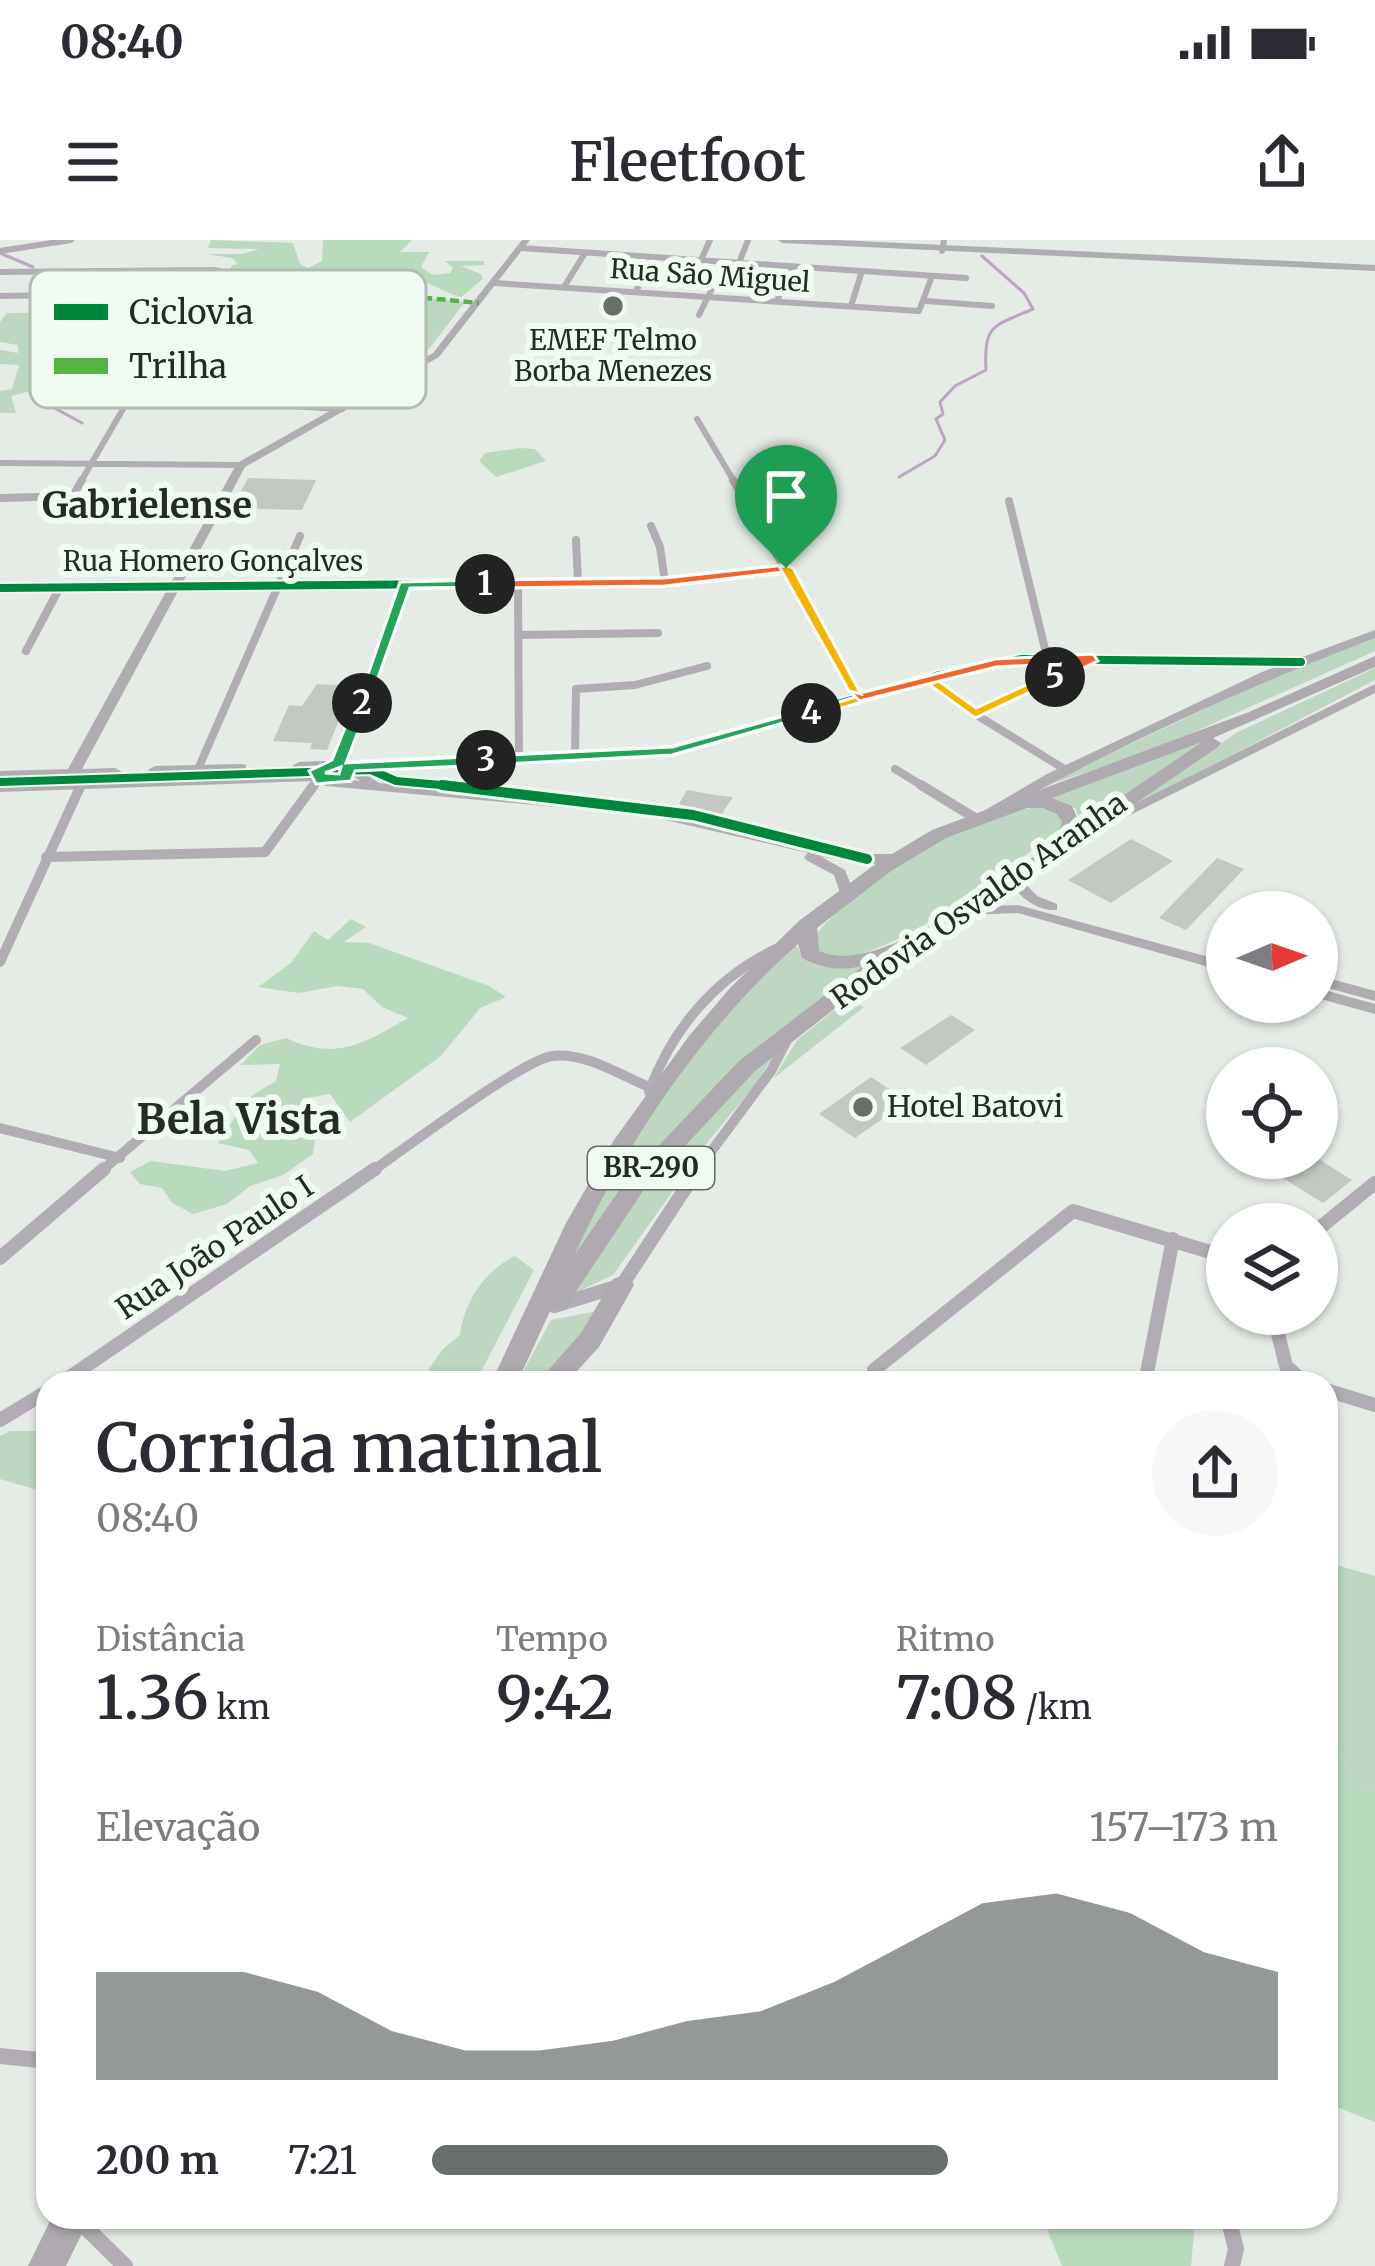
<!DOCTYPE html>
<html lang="pt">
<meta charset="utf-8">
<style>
body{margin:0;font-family:Merriweather,serif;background:#f7f7f7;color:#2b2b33;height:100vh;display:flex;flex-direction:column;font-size:45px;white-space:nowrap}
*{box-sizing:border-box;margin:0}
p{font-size:39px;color:#7c7c81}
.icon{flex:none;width:66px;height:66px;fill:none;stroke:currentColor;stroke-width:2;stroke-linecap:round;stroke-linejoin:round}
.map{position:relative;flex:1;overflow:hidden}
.sheet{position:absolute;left:36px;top:1131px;width:1302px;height:858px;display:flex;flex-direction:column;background:#fff;border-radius:36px;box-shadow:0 3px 9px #0004}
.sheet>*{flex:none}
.needle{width:78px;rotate:88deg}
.controls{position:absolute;left:1206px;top:651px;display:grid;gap:24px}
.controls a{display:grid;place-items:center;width:132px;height:132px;border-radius:50%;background:#fff;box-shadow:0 3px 9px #0004;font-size:60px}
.pin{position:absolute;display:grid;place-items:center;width:102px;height:102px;color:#fff;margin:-123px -51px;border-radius:50% 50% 50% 0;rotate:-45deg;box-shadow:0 0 12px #0007}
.pin .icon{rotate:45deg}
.km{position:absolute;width:60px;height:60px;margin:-30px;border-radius:50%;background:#222;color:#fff;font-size:33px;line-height:60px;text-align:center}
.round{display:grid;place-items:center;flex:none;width:126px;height:126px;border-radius:63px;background:#f7f7f7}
.head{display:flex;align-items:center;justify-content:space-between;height:204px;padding:0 60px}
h1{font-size:66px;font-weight:600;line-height:90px}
.figures{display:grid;grid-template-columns:repeat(3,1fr);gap:18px;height:204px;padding:12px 60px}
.figures div{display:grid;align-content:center}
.figures b{font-size:60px;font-weight:600}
.figures small{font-size:33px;font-weight:400}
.figures p{font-size:33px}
.chart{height:336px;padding:24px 60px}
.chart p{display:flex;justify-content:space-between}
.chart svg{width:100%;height:216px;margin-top:12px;fill:#686e69;opacity:.7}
ul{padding:0 60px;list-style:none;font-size:39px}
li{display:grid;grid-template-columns:192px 144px 1fr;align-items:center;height:90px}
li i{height:30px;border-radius:15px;background:#686e69}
.status{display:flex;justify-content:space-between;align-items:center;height:84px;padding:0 60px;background:#fff;direction:ltr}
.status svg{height:33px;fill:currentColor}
header{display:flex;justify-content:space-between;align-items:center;height:156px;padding:0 60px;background:#fff;font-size:54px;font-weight:600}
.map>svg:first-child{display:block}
</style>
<div class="status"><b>08:40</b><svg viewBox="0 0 49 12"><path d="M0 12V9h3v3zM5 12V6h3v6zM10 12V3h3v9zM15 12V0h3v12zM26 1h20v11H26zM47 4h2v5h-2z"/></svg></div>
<header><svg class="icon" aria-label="menu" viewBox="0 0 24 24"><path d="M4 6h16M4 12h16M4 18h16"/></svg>Fleetfoot<svg class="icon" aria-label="share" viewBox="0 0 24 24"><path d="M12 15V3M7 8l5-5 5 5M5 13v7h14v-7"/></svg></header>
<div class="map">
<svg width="1375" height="2026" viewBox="0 0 1375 2026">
<rect width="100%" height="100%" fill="#e5ebe5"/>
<path fill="#bed7c1" d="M239 24 252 36 369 48 366 55H288C326 64 401 82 434 63L396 59 404 56 465 62 429 109 375 140 316 133 315 138C278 144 258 122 231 159L26 152 11 156 16 173H0V151L12 149 19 125 0 124V110L18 113V105L0 102V82L7 73 113 72 106 81 199 84 218 52 237 33 229 30 232 25Z
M1375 397V411L1165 505 1031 551 1298 425Z
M1375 428V440L1114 577 1236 493Z
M1202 501 1206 502 1082 586 1075 568 1045 560Z
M1048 567 1060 572 1065 582 1060 589C1003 632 924 697 854 716 844 719 829 715 818 713L816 695C859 640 978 566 1048 567Z
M795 702C809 740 849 726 880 720L764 805 575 1018C596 925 725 769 795 702Z
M848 759 864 767 774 838 797 800Z
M778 808 757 843 710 899 613 1035 573 1054C630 958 695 883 778 808Z
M515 1016 534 1030 475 1143H419L443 1109 460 1095C464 1062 485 1030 515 1016Z
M602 1070 540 1143H517L551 1080Z
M10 1191H48V1253L0 1239V1196Z
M1336 1325 1375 1336V1547L1353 1541C1320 1480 1331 1413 1331 1345Z"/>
<path fill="#badabd" d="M211 0 293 3 300 24 308 28 322 21 323 0H412L400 12H429L421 27 433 35 450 33 453 28 445 21H484V25L461 26 481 34 483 39 461 57C437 52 423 33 396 39L410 51 399 59 435 62 432 67 389 73 349 65 279 61 288 55H365L368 48 249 36 232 18 207 14H242L259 9 208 8Z
M521 208 535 209 546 221 496 237 479 221 485 213Z
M351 679 366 687 344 702 369 703 489 746 506 757 480 768 441 816 350 882 330 854 307 858 293 871 295 887 315 898 313 914 283 935 250 946 227 964 193 974 172 963 162 948 140 944 130 932 151 921 225 931 258 923 249 910 218 903 248 858 276 841 280 824 241 825 260 805 286 798C336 821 363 804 408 778L382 767 363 749 337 746 299 753 258 747 291 723 314 691 328 700Z
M1326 1308 1347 1337 1331 1345C1331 1413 1320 1480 1353 1540L1375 1547V1882L1326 1863Z
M1042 1977H1190L1194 1992 1191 2026H1062Z"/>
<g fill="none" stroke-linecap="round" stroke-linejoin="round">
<path stroke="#bea3c5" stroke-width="3" d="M0 13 33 27
M37 33 39 51
M37 57 39 79 63 139 47 164 82 183
M899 237 935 216 945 200 936 179 943 174 940 162 955 146 986 130C983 84 994 86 1033 69L1024 53 982 16"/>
</g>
<path fill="#c3c8c3" d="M248 238 316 240 302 270 232 268Z
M317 444 353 446 327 510 310 509 312 503 273 501 289 465 302 466Z
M687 550 715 555 733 557 721 575 679 564Z
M1131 599 1173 621 1111 663 1068 640Z
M1217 618 1244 629 1186 690 1159 678Z
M951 775 975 790 926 825 900 808Z
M871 837 908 861 855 898 819 874Z
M1280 918H1317L1352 940 1323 963 1267 928Z"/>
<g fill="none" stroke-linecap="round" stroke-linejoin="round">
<path stroke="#b2adb4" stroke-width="6" d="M520 8 966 38
M0 11 71 0
M942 11 944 0
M701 20 710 0
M739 23 748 0
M0 32 214 30 239 36 216 52 0 56
M494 43 919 71 932 36
M564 47 585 13
M636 51 654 17
M777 61 792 26
M926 61 992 66
M851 66 862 31
M699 75 725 22
M147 84 197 85 216 52
M697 179 735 243
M0 223 241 225
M80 243 130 157 342 169"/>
<path stroke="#b2adb4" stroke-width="8" d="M733 240 860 457
M0 258 73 256 82 240
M1009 261 1047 417
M651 286 660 307 665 342
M576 300 578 343
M518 344 519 519
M0 348 665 342 786 329
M518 395 658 393
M26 411 60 347
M929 438 975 474 1066 530
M975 474 1092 418
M575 516 576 449 635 445 707 426
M338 523 405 345
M348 526 672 511 936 436 1022 419 1301 422
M198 529 300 296
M895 529 926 548
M311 548 318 539"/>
<path stroke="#b2adb4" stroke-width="10" d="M921 545 975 578
M46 617 265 612 314 545
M0 722 81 545
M649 852C672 789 715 738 776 709
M0 888 120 918
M100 932 256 800
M371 932C401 911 523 820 552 816 585 812 620 835 649 847
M696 932 771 831 788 798"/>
<path stroke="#b2adb4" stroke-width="14" d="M1317 990 1375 943
M0 1018 104 929
M554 1066 622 1045 698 929
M1273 1074 1286 1126 1305 1143
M874 1130 1073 971 1227 1017
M61 1143 375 929
M1145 1143 1173 999
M1326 1150 1375 1165
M0 1180 48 1151"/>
<path stroke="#b2adb4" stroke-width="16" d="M0 1816 48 1821
M75 1977 125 2026
M1228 1977 1236 2009 1232 2026"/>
<path fill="#b0adb2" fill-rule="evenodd" d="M522 0H530L439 117 245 227 82 529 115 528 122 532 120 535 0 539V531L68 529 237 223 433 113Z
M778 0H837L1375 25V31L782 3Z
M1375 390V398C1243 448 1115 507 992 576H982L980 573 1047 534 1262 432Z
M1375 444V453L1094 593H1084L1082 590Z
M344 520 379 543 644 567 847 614H895L902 618C880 629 845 622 820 616L845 630 854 653 847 657 840 653 834 635 806 620 804 617 808 613 644 575 326 546 314 541 0 552V544L317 533 329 538 360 541 341 528 299 530 292 526 299 522Z
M241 524 246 525V531L155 534 148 530 155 526Z
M1013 635 1018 636 1037 656 1057 664V670C1034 671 1020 656 1006 639Z
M1018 665 1227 722V732L1018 673 965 675 958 671 965 667Z
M1317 735 1375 751V761L1317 745Z
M1317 748 1375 764V774L1317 758Z"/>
<path fill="#aeaaaf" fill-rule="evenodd" d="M1375 416V427L1213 498 1221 503 1218 507 972 675 902 716 755 831 643 951 565 1068 551 1069 517 1143H491L566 983 614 900 689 796 731 747 800 680 877 623 932 590 1249 472ZM1202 502 1080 585 1072 566 1052 558ZM1027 568H1043L1057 574 1062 582 1056 601C1005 635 880 739 819 711L817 688 891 631 946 598ZM798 704 802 718C822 729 841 731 863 726L739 821 627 939 575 1014C627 900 704 787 798 704Z
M622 1036 631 1039 634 1045 599 1107 566 1143H537L581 1093 613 1039Z
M52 1977H90L66 2026H28Z"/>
<path stroke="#55b245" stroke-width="4.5" stroke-dasharray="9 4.5" stroke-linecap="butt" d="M235 40 479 63"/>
<defs>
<path id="cycleway-far1" d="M0 348 665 342 786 329
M348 526 672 511 936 436 1022 419 1301 422
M0 542 371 530 396 541 474 548"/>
<path id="cycleway" d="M442 545 693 575 867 619"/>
</defs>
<use href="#cycleway-far1" stroke="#effbf0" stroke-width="12"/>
<use href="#cycleway" stroke="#effbf0" stroke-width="16"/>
<use href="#cycleway-far1" stroke="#00873e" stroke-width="8"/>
<use href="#cycleway" stroke="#00873e" stroke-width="10"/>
</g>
<path fill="#f0652b" stroke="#fff" stroke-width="3" d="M786 325 791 331 665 346 485 348 479 344 485 340 665 338Z"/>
<path fill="#22a559" stroke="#fff" stroke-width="3" d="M485 340 490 347 410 348 369 463 357 466 400 342Z"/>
<path fill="#22a559" stroke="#fff" stroke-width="3" fill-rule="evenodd" d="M362 458 369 463 346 523 486 516 493 520 486 525 355 531 351 541 316 544 309 531 332 520 355 463ZM341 527 339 534 325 533Z"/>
<path fill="#22a559" stroke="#fff" stroke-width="3" d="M806 470 818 473 672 515 486 525 478 520 486 516 672 507Z"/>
<path fill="#f5b400" stroke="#fff" stroke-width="3" d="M1050 434 1062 437 975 478 927 443 811 477 804 473 929 434 976 468Z"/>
<path fill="#f0652b" stroke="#fff" stroke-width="3" d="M1093 414 1098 421 1055 441 1050 434 1073 423 996 427 860 461 849 451 856 446 864 452 995 419Z"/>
<path fill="#f5b400" stroke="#fff" stroke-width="3" d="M786 325 793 328 861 454 849 451 780 328Z"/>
<g fill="#686e69" stroke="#effbf0" stroke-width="4.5">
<circle cx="613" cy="66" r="12"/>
<circle cx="863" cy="867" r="12"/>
</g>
<g text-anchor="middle" stroke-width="12" stroke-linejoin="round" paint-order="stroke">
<g font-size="27" fill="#252a26" stroke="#effbf0">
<text transform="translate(710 36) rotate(4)" y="9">Rua São Miguel</text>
<text x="213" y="331">Rua Homero Gonçalves</text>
</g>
<g font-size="27" fill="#252a26" stroke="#effbf0">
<text x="613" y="110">EMEF Telmo<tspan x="613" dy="31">Borba Menezes</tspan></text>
</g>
<rect fill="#effbf0" stroke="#626963" stroke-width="3" x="588" y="907" width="126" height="42" rx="9"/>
<g font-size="27" font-weight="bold" fill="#252a26">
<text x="651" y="937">BR-290</text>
</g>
<g font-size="30" fill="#252a26" stroke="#effbf0">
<text transform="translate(979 661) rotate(-35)" y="10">Rodovia Osvaldo Aranha</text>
<text transform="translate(215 1008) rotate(-34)" y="10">Rua João Paulo I</text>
</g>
<g font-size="30" fill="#252a26" stroke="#effbf0" text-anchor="start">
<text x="887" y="877">Hotel Batovi</text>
</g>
<g font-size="36" font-weight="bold" fill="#252a26" stroke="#effbf0">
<text x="147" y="278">Gabrielense</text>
</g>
<g font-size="42" font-weight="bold" fill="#252a26" stroke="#effbf0">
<text x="239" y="894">Bela Vista</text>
</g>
</g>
<rect x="30" y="30" width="396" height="138" rx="18" fill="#effbf0" stroke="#b2bcb3" stroke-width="3"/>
<rect x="54" y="64" width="54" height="16" fill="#00873e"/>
<rect x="54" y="118" width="54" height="16" fill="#55b245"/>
<g font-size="33" fill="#252a26">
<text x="129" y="84">Ciclovia</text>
<text x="129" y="138">Trilha</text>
</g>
</svg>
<div class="controls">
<a><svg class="needle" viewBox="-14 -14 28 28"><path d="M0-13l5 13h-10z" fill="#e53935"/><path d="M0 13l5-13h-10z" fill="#7c7c81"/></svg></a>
<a><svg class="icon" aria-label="locate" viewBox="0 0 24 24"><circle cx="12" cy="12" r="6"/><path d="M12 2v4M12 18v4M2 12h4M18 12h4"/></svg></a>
<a><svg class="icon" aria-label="layers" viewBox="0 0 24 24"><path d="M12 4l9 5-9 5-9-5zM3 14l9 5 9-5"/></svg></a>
</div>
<div class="pin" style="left:786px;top:328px;background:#1e9e55"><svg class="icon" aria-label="arrive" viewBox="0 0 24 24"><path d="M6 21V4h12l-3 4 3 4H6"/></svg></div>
<b class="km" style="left:485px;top:344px">1</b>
<b class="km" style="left:362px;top:463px">2</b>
<b class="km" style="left:486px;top:520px">3</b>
<b class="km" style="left:811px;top:473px">4</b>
<b class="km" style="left:1055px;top:437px">5</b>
<section class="sheet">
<div class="head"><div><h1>Corrida matinal</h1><p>08:40</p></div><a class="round"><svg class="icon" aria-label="share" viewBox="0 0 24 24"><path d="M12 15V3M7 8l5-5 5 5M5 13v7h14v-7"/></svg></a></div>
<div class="figures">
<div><p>Distância</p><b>1.36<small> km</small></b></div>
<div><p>Tempo</p><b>9:42</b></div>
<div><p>Ritmo</p><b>7:08<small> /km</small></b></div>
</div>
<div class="chart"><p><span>Elevação</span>157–173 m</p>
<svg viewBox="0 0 160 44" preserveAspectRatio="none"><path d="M0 44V22L10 22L20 22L30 26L40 34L50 38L60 38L70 36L80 32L90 30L100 24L110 16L120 8L130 6L140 10L150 18L160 22V44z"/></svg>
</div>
<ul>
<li><b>200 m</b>7:21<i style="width:61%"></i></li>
</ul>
</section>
</div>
